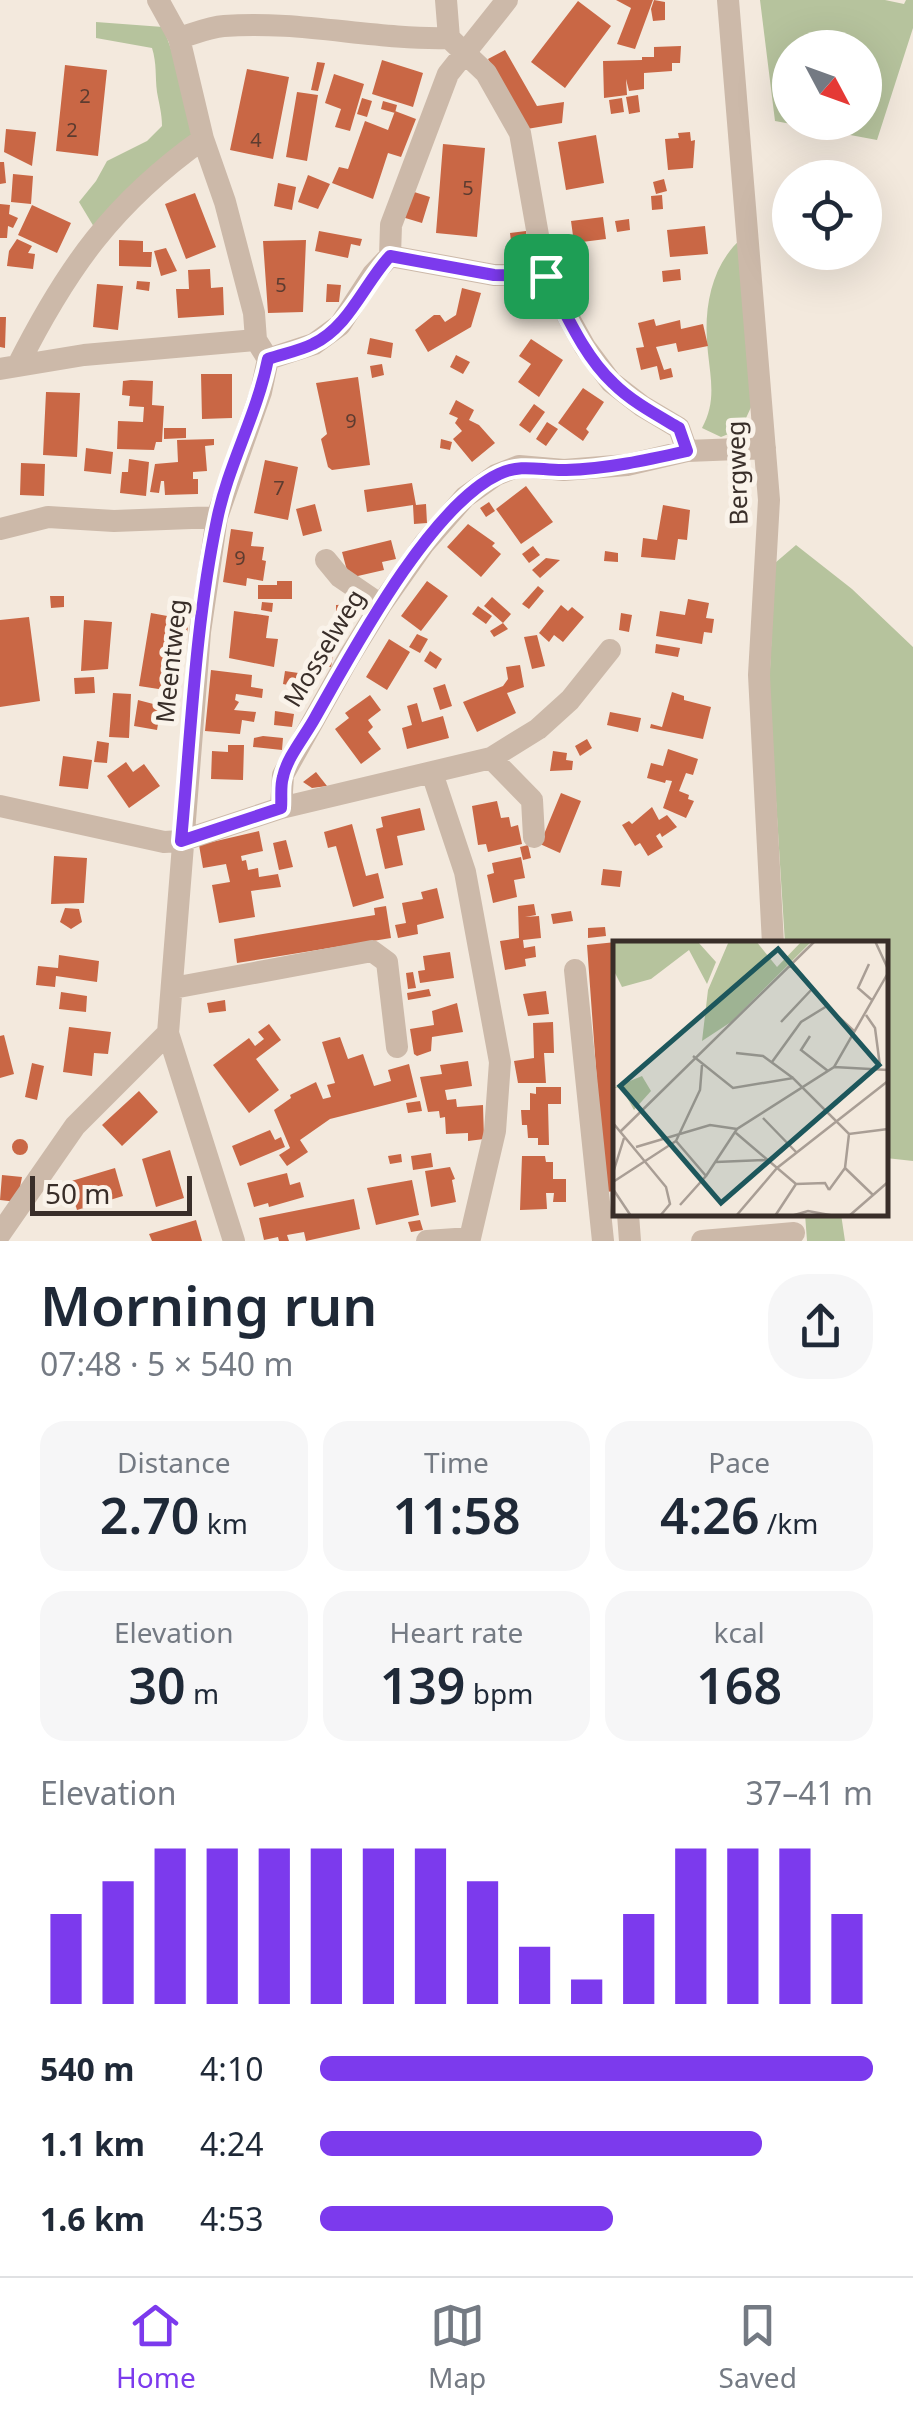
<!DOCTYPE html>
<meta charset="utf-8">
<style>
body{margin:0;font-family:"Noto Sans",sans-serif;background:#f6f6f7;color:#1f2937;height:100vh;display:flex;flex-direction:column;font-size:38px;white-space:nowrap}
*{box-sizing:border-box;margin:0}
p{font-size:32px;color:#747a83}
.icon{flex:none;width:55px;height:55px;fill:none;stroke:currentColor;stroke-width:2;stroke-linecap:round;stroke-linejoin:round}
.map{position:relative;height:1241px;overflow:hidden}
.sheet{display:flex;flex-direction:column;background:#fff;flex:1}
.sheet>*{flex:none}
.needle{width:65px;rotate:131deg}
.buttons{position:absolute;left:772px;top:30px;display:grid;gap:20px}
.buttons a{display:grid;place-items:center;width:110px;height:110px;border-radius:50%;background:#fff;box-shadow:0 10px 40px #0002;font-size:50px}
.scale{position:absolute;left:30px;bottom:25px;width:162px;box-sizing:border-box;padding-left:10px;border:5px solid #392e29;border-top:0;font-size:28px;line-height:35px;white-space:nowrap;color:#392e29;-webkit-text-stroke:8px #faf3ea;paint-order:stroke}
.pin{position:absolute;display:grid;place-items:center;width:85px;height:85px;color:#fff;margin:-42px;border-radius:20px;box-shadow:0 5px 15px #0006}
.round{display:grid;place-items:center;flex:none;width:105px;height:105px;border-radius:40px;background:#f6f6f7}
.headline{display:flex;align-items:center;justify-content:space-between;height:170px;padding:0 40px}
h1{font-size:55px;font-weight:600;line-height:75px}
.stats{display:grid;grid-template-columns:repeat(3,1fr);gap:15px;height:170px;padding:10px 40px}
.stats div{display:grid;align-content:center;border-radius:25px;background:#f6f6f7;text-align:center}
.stats b{font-size:50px;font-weight:600}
.stats small{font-size:28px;font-weight:400}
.stats p{font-size:28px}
.chart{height:280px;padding:20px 40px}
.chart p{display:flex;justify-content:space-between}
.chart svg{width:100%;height:180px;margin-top:10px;stroke:#7c3aed;stroke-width:6}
ul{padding:0 40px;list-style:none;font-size:32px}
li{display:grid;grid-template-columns:160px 120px 1fr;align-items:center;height:75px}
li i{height:25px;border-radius:12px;background:#7c3aed}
.tab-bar{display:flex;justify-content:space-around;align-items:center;height:140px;border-top:2px solid #e0e1e3;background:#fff;font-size:28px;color:#747a83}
.tab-bar a{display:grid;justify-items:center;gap:5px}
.tab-bar .selected{color:#7c3aed}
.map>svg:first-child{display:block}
</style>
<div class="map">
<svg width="913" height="1241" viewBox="0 0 913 1241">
<rect width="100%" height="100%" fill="#f3e9dd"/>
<path fill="#b6c39d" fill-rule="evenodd" d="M760 0H885L904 4 906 0H913V28L877 140 775 121ZM790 48H865V122H790Z
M96 22 163 27 187 93 193 141 97 232 79 202 96 181 107 161 147 141 162 126C162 113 159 104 157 92 155 76 157 64 152 48L96 38Z
M742 238 752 405 741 429 721 437 702 428C716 402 711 381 708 353 703 311 710 266 742 238Z
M796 545 852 589 913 647V1161L886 1158V944L785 943 769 690 775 563Z
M805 1214H841L845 1241H807Z"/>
<path fill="#c96745" d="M616 0H653L635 49 617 44 631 8Z
M654 0 665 2V20L653 21 651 9Z
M578 1 611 26 565 88 531 62Z
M681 46 680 63H672V71L644 73V89L629 91 626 79 627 95 604 98 603 61 642 60V57H654V47Z
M505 50 537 106 564 102 562 123 527 129 488 59Z
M382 60 423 73 413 107 372 94Z
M317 62 325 63 318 91 311 90Z
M65 65 107 70 98 156 56 151Z
M247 69 289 77 273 159 230 150Z
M334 74 364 84 350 131 335 127 341 109 325 103Z
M297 92 318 95 307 161 286 157Z
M638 95 640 112 629 114 626 97Z
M362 98 372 101 367 117 357 114Z
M622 98 624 112 611 114 609 100Z
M383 101 397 105 395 113 381 109Z
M395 111 416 119 401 157 388 153 373 199 332 183 339 167 348 169 365 121 388 130Z
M6 129 36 132 32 166 4 152Z
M690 132 691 141 695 140 693 168 668 170 665 139 679 138 678 133Z
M596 135 604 183 566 190 558 142Z
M443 144 485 148 477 237 436 233Z
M0 162H4L6 183 0 184Z
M13 174 33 176 31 204 11 202Z
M308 175 330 184 318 209 298 202Z
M664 179 667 191 656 194 653 182Z
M278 183 296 187 292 210 274 206Z
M411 191 430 197 422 223 402 217Z
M195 193 216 247 186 259 165 204Z
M662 195 663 209 652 210 651 196Z
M0 204 10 205 9 214 18 218 13 228 8 226 7 238H0Z
M32 205 71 223 57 253 18 235Z
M603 217 606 239 574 243 571 221Z
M629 219 630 230 617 232 615 221Z
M705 226 708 254 670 257 667 230Z
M319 231 362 239 360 246 351 244 348 258 315 251Z
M526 231 529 256 513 258 510 233Z
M17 239 32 246 28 253 35 254 33 269 7 266 9 251Z
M119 240 143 241V252H152L151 267 119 266Z
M306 240 303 312 268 313 263 241Z
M166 248 177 271 161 276 154 251Z
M210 269 211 288 223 287 224 315 178 318 176 289H189L188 270Z
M680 269 681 280 663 282 662 271Z
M137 281 150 282 149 291 136 289Z
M97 284 123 286 118 330 93 327Z
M327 284 341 285 339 302H326Z
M462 288 481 293 471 327 428 352 415 330 434 315H440L445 322 456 315Z
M0 317H6L5 348 0 347Z
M654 319 656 326 680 320 681 329 703 324 708 346 678 352 676 343 656 347 664 370 671 368 673 377 660 380 657 366 641 370 636 348 644 347 638 323Z
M370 338 393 343 391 358 367 354Z
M531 339 563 360 539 397 518 382 531 364 519 356Z
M456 355 470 362 463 374 450 367Z
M382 364 384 375 372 378 370 366Z
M201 374H232V418L202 419Z
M358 377 370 465 332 470 328 467 321 439 327 434 316 383Z
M131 380 153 381 152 405 164 406 162 442H156L154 450 117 449 118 421 143 422 144 407 129 406 130 396 122 395 123 381Z
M583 388 604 402 586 429 589 432 583 441 558 423Z
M46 392 80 393 77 457 43 455Z
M456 400 474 410 469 420 479 425 495 443 472 462 453 439 462 431 455 423 458 418 449 414Z
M534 404 545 412 530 433 519 425Z
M547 422 558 429 546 446 536 439Z
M164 428H186V438L164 439Z
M214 439V445L205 446 207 471 193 472V479H198V494L165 495 164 481H161L159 493 150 492 155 464 178 462 177 440Z
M441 439 452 442 450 450 440 448Z
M86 448 113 452 111 474 84 471Z
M129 459 149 462 146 496 120 493 122 472H128Z
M265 460 298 467 288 520 254 513Z
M21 463 45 464 44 496 20 495Z
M412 483 416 505 426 504 427 523 414 524 413 505 367 512 364 490Z
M526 486 553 522 521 544 496 509Z
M489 502 495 511 486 517 480 508Z
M315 504 322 531 303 536 296 509Z
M663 505 690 510 687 540 678 539 675 560 641 557 643 538 657 540Z
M468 524 495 543 492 546 501 554 481 577 447 547Z
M231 529 253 532 251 546 264 547 262 560 266 561 263 581 247 578 246 586 223 582Z
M391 540 396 559 382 562 384 570 349 578 342 552Z
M533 546 540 555 529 563 522 554Z
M605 551 618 553V562L604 561Z
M546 558 560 560 540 578 532 570Z
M277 581H292V599H258V585H277Z
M427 581 448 596 421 631 401 616Z
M538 586 544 591 529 609 522 604Z
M50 596H64V607L51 608Z
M492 597 511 614 503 623 508 629 494 637 490 631 503 623 484 606Z
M688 599 709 603 706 618 714 619 712 633 704 632 702 644 656 636 660 611 685 615Z
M262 602 273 603 272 612 261 610Z
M358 604 364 610 359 615 336 616V605Z
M561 605 568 611 572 607 584 617 563 642 554 635 549 642 539 633Z
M478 606 492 616 486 624 472 614Z
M234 611 269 616 266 638 278 639 274 667 229 658Z
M151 613 189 620 178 692 139 686Z
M621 613 632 615 629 632 619 630Z
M29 617 40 701 0 707V620Z
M84 620 112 622 108 669 81 671Z
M417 634 428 639 420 653 409 647Z
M537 635 545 666 532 669 524 637Z
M389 639 410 652 387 690 366 677Z
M321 643 335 646 331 667 317 665Z
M656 644 680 648 678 657 655 653Z
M430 651 442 659 436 669 424 661Z
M520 665 524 687 507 693 516 713 477 732 463 702 503 686 508 679 506 667Z
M211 670 252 675 251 687 263 689 262 698 236 694 235 700 239 702 234 710 256 712 254 722 242 720 240 734 205 731Z
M285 671 305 674 303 688 283 684Z
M94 677 95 693 75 694 74 678Z
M445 684 452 706 440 710 433 688Z
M672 692 684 696V700L711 707 703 739 650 728 651 724 662 727Z
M113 693 131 694 129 738 109 737Z
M370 695 381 710 368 720 373 727 368 732 381 749 361 764 335 729 349 718 345 713Z
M138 700 161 706 157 730 134 726Z
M417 703 422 722 443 716 449 738 407 749 402 728 412 725 407 706Z
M275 711 294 714 292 727 274 725Z
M610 712 641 718 638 732 607 725Z
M263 736 283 738 282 750 253 747 254 738Z
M587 739 592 748 580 756 575 746Z
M97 741 109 743 107 763 94 762Z
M228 745H244L243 780 211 779 212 751 228 752Z
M668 749 698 759 693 775 686 773 679 791 689 795 688 799 694 801 686 818 663 808 672 781 666 780 665 783 647 778 651 763 663 766Z
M553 751 567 753 566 760 573 761 572 770 550 771Z
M63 756 92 760 88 789 59 786Z
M126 762 133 772 144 764 160 786 129 808 107 776Z
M316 772 327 786 312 788 303 782Z
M561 793 581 801 560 853 540 844Z
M497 801 501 818 509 817 511 827 518 825 522 844 488 852 486 844 478 845 472 806Z
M652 807 659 820 667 815 677 827 662 837 660 833 656 836 663 847 648 856 640 843 635 846 622 825 629 821 632 824Z
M420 808 425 830 397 836 403 865 385 869 376 829 383 827 381 817Z
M352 824 366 876 378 873 384 898 353 907 336 846 328 848 324 832Z
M259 831 263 851 241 856 242 861 246 860 248 870 258 868 259 877 278 874 281 887 251 891 255 917 219 923 212 885 230 882 226 864 203 868 199 845Z
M286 840 293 867 279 870 273 843Z
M528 845 531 858 523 860 520 847Z
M54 856 87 858 84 903 51 904Z
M521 857 525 878 514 880 517 897 493 903 487 875 494 873 492 863Z
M603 869 622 871 620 887 601 885Z
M437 888 444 918 417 925 418 934 398 938 395 925 406 923 402 903 423 899 421 892Z
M534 904 536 915 525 917 539 916 541 938 523 940 524 948 535 946 536 957 525 959 526 966 505 970 500 941 519 938 518 906Z
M386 906 391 938 237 963 234 939 375 915 374 908Z
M65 908 79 909 82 922 71 929 60 922Z
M571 911 573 921 553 924 551 914Z
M605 927 606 936 588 938V928Z
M616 942V1191L605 1192 587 945Z
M450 952 454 978 420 983 418 971 425 970 423 956Z
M59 955 99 961 97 982 56 976 55 987 36 985 38 966 58 968Z
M413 972 416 988 408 989 406 973Z
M429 989 431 996 408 1000 407 993Z
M546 991 549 1014 528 1016 523 994Z
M61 992 87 996 86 1012 59 1009Z
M225 1000 226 1011 209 1013 207 1003Z
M457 1003 463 1032 432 1037 431 1051 417 1056 414 1054 410 1029 434 1025 432 1011Z
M553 1022 554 1053H544L546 1083H518L514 1061 534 1058 533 1023Z
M269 1024 281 1040 256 1059 279 1090 249 1113 213 1065 249 1038 255 1046 264 1039 258 1032Z
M69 1027 111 1032 108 1054 94 1053 92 1076 63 1072Z
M4 1035 14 1074 0 1078V1036Z
M340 1037 348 1059 363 1054 374 1086 391 1081 388 1070 409 1064 417 1097 330 1119 300 1140 308 1152 287 1166 279 1155 290 1148 274 1110 291 1098 290 1095 316 1082 323 1099 331 1097 327 1085 335 1083 322 1042Z
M468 1061 472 1086 445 1090 447 1100 456 1099 457 1107 483 1105 484 1139 468 1141V1133L446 1134 445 1117 440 1118 439 1111 428 1112 420 1077 442 1074 440 1065Z
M32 1063 44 1066 37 1100 25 1097Z
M536 1087H561V1104H548L549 1145H538V1138H528L527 1125H522L521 1110H530V1093L536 1094Z
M139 1091 158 1112 122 1146 102 1125Z
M420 1101 422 1111 408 1113 406 1103Z
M270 1130 275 1140 281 1137 285 1147 240 1166 232 1146Z
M12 1147a8 8 0 1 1 16 0a8 8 0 1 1-16 0Z
M170 1150 184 1198 156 1207 142 1159Z
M431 1153 433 1167 413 1170 411 1156Z
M401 1154 402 1162 390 1164 388 1156Z
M522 1156H545L546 1162H553V1179H566V1202H553L554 1193H546L547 1209 520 1210Z
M450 1167 455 1179 452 1180 456 1202 431 1207 425 1171Z
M115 1168 123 1196 77 1210 68 1182Z
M287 1173 290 1185 300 1182 304 1197 269 1207 268 1203 254 1207 247 1183Z
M2 1175 22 1177 17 1202 0 1200Z
M412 1180 419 1215 376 1225 367 1188Z
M354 1199 360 1229 306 1241 304 1232 287 1235 289 1241H279L278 1237 264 1240 259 1218Z
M196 1220 202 1241H152L149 1234Z
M420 1220 423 1230 411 1232 408 1222Z"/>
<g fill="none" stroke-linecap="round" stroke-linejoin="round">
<path stroke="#ccb9a9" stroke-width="22" d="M158 0 179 38C193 34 209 27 224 26 299 20 374 40 449 38
M446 0 449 38 486 73 520 133 545 275 585 347 611 382 642 406 679 428 687 451
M728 0 769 500 759 675 773 944
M179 38 203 139 225 202 254 313 256 340 268 359 261 392 217 517 200 632 168 1033 234 1241
M390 256 494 275H545
M268 359 314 344 340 325 373 274 390 256 391 225 448 74 507 0
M18 365C67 268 113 203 203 139
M0 369 84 355 256 340
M0 529 48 517 114 521 217 517
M326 560 340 577 381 605
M491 758 532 800 534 837
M0 806 164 842 181 841 281 808 283 775 349 657 381 605 424 544 465 497 496 475 519 466 564 470 627 465 687 451 765 448
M281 808 491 758 538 729 570 700 610 650
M575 970 603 1241
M173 988 372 951 387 962 397 1047
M628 1214 630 1241
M0 1234 75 1126 168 1033
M427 1241 470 1238 495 1131 500 1062 465 872 432 773
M702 1241 794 1233"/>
</g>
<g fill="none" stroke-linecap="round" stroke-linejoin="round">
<defs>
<path id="route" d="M390 256 494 275 546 276C565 311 583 355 613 383 632 402 657 415 679 428L687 451C647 460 607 469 566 470 542 471 522 463 499 474 430 506 353 651 316 716 306 735 287 757 283 777 280 786 282 798 281 808L181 841C191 734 195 625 217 520 228 465 257 415 268 359 282 354 299 351 313 344 349 327 364 284 390 256Z"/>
</defs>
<use href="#route" stroke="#fff" stroke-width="20"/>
<use href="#route" stroke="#7c3aed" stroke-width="12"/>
</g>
<g text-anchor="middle" stroke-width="10" stroke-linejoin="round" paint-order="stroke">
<g font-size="20" fill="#5d3c30">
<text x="85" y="103">2</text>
<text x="72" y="137">2</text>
<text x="256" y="147">4</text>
<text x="468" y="195">5</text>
<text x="281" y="292">5</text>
<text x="351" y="428">9</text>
<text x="279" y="495">7</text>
<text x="240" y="565">9</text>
</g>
<g font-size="25" fill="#392e29" stroke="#faf3ea">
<text transform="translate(737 473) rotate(-92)" y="9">Bergweg</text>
<text transform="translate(324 648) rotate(-59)" y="9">Mosselweg</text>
<text transform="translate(171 661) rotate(-84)" y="9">Meentweg</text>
</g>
</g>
<g transform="translate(613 941)">
<rect width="275" height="275" fill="#f3e9dd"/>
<path d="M0 0 85 1 103 21 94 43 76 9 38 38 9 46 0 28ZM116 0H143L164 26 189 0H199L118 81 89 100 95 49ZM29 135 38 150 21 169 8 146 0 147Z" fill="#b6c39d"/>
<path fill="none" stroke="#a99e95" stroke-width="2.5" d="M262 0 275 28M256 23 245 47 260 60M177 24 214 65M253 74 262 87 267 125M168 81 200 47M197 95 188 109 215 130M123 112 150 115 180 137M80 115 120 147 180 137 236 193 275 188M159 121 188 81 214 65 242 91M221 126 275 129M150 177 184 212M0 182 53 246 57 263 47 275M8 190 202 0M123 192 183 243 212 242 216 249M63 200 93 235 67 264M23 206 97 184 124 188M103 221 153 219M232 227 260 254M0 232 11 197M93 235 124 188 221 126 275 32M0 241 63 200 87 149 89 124M0 248 18 275M216 249 232 227 236 193M123 275 164 227 275 140M162 275 183 243M178 275 195 270 222 275M236 275 275 241"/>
<path fill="#1d575c" fill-opacity="0.15" stroke="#1d575c" stroke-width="5" d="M165 8 266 124 108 262 7 145Z"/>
<rect width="275" height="275" fill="none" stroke="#392e29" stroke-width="5"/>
</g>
</svg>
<div class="buttons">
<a><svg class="needle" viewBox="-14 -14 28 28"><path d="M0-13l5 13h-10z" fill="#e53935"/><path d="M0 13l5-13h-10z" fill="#747a83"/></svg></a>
<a><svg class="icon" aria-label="locate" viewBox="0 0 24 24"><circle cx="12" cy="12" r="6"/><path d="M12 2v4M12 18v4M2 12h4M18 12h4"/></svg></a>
</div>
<div class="scale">50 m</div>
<div class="pin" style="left:546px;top:276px;background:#1e9e55"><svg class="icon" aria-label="arrive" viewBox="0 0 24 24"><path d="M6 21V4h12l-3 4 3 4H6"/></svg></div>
</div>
<section class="sheet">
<div class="headline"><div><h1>Morning run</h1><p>07:48 · 5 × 540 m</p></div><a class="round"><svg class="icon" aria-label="share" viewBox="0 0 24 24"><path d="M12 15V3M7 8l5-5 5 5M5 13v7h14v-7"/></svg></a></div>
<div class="stats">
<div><p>Distance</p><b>2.70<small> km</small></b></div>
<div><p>Time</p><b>11:58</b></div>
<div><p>Pace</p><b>4:26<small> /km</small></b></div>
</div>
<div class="stats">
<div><p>Elevation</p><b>30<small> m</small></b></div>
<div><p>Heart rate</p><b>139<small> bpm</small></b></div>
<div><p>kcal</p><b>168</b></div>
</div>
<div class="chart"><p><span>Elevation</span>37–41 m</p>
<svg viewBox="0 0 160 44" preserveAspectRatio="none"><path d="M5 44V22M15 44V14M25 44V6M35 44V6M45 44V6M55 44V6M65 44V6M75 44V6M85 44V14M95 44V30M105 44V38M115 44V22M125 44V6M135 44V6M145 44V6M155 44V22"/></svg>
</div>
<ul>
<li><b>540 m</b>4:10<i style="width:100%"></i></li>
<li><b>1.1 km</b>4:24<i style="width:80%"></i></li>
<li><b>1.6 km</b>4:53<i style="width:53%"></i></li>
</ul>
</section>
<nav class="tab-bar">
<a class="selected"><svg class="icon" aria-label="home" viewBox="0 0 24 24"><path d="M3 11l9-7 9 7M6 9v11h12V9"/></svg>Home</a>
<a><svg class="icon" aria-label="map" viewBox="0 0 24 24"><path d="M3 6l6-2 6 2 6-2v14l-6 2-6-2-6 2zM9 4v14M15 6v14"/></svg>Map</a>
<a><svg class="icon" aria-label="saved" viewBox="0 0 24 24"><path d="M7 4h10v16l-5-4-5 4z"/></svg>Saved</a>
</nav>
